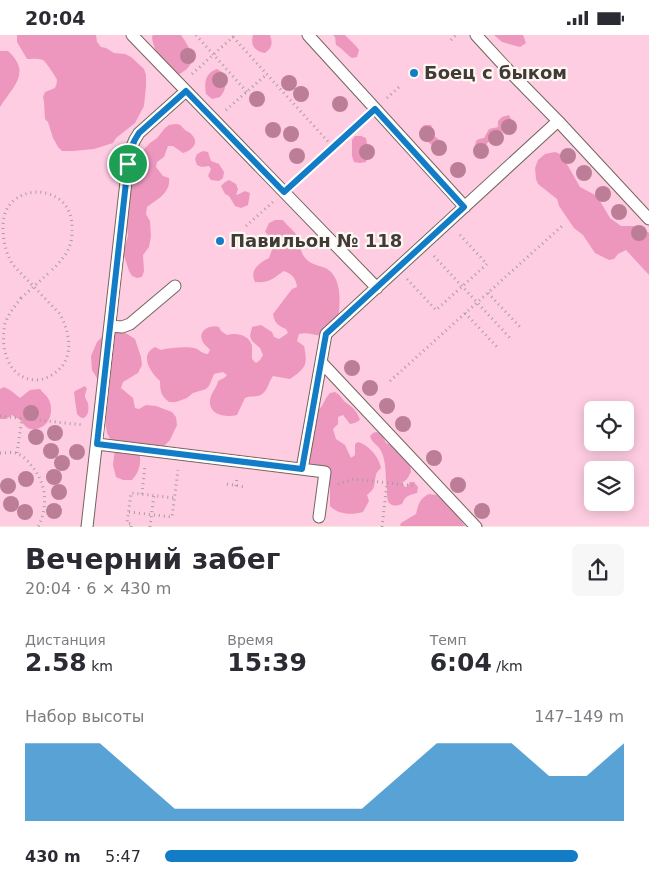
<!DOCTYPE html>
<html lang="ru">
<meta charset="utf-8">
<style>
body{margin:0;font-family:"DejaVu Sans",sans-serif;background:#f7f7f7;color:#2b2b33;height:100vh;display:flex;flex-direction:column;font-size:19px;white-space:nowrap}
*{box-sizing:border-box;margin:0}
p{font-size:16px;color:#7c7c81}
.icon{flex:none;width:28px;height:28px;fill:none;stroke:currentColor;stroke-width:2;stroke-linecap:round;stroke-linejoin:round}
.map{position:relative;height:492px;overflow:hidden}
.side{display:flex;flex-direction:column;background:#fff;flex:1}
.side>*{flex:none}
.fabs{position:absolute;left:584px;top:366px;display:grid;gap:10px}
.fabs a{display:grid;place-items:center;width:50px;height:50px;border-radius:8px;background:#fff;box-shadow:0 2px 12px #0003;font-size:25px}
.pin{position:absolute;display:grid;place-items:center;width:42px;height:42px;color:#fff;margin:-21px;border:2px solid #fff;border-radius:50%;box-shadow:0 1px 5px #0007}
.round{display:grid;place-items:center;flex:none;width:52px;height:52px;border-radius:8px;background:#f7f7f7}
.headline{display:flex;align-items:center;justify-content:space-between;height:85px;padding:0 25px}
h1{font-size:28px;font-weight:800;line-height:38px}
.figures{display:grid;grid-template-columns:repeat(3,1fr);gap:8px;height:85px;padding:5px 25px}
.figures div{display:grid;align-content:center}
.figures b{font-size:25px;font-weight:800}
.figures small{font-size:14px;font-weight:400}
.figures p{font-size:14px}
.chart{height:140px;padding:10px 25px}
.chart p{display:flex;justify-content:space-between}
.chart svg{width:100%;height:90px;margin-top:5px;fill:#137cc6;opacity:.7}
ul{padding:0 25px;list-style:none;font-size:16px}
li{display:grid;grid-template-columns:80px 60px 1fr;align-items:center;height:38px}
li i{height:12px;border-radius:6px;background:#137cc6}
.status{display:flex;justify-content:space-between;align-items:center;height:35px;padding:0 25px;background:#fff;direction:ltr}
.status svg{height:14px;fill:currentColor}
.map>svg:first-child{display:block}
</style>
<div class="status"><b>20:04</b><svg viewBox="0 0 49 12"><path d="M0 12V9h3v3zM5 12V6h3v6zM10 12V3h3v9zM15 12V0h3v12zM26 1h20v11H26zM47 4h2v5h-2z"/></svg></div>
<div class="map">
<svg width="649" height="492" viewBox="0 0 649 492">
<rect width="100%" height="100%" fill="#f8e9dd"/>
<path fill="#fecde2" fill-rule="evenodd" d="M0 0H649V491H0ZM592 375H625V408H592ZM592 435H625V468H592Z"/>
<path fill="#ed97bf" d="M17 0H96L97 7 101 12 106 13 114 18 125 19 131 22 144 34 146 40V51L144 71 135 88 116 103 113 108 94 114 73 116H62L58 112 53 103 48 87 45 84 44 67 43 62 45 57 55 53C56 50 57 48 57 45 56 42 46 27 43 25 38 23 31 24 27 24L17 7Z
M153 0H181C193 18 200 29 176 41 165 29 154 20 152 2Z
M253 0H270C273 8 272 13 265 18 255 16 250 11 253 0Z
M333 0H345L356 11 359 15 357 22 352 23C346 19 343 14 336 10L335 2Z
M494 0H523L526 8 520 12 502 7Z
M0 16H8C32 38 13 51 0 72Z
M217 34 222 37C225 49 228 52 220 62L212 64 206 59C204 48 205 38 217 34Z
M509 80C512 85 512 88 509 93L503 94 497 104 488 107 484 114H479L475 111 476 106 479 104 484 103 489 94 498 92V86L502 82Z
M175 89C181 89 181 91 185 95 188 97 190 97 192 100 200 108 191 116 183 118L173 111H168L164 122 157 127 156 132 163 141 169 143C171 158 156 165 147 172L146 179 150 186 151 201 149 212 143 220 144 236 142 242 137 243 132 241 129 236 123 217 128 201 127 192 122 184 132 127 140 121 145 113 150 108 157 103 165 93 169 90Z
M424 90H431L434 96 433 100 442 107 443 111 439 114C433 112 424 104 421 99V93Z
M355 101H361L366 103 369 119 366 127 360 128 354 127 352 121V105Z
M203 116 208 117 211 126 219 129 224 137 223 143 219 146 211 145 208 141 211 134 209 131 202 132 197 130 195 124 197 119Z
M555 117 560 119 564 124 580 152 597 161 610 183 621 191H640L649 198V240L626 215 618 219 614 224 609 225 595 218 583 200 574 193 559 171 557 164 538 149 536 144 535 133 538 125 545 119Z
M229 145 236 149 238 154 236 160 239 159 245 156 250 158 248 170 241 173 235 171 229 161 225 159 221 151 225 147Z
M275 185H283C287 191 296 197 298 203 301 210 300 218 306 224 312 231 323 230 330 236 344 249 339 276 337 293 334 295 330 299 326 300 317 302 308 296 299 299L297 306 304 311C308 330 306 333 290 344L273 341C268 348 267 359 258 361 253 362 250 361 245 363L237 380C226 383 208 380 210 365 211 357 217 353 218 346L224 343 227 340 223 337 214 339 209 351 206 354 193 358 187 363 176 367H169C161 361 160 356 160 346 150 337 139 320 155 312L161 315C166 313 188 311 194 313 199 314 202 319 208 319L210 315C208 312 203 309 202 305 198 295 211 289 219 292L221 296 227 300C236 297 250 300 252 311 252 315 252 320 252 324L256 328 260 325 263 320 260 313 252 306 250 301 252 292 261 290 272 297 274 302 279 304 288 298 286 294C278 291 274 287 273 279L292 254 297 252C296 243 292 239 284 236 272 244 270 248 255 247 249 235 259 228 269 223L272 215V203L265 197 269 188Z
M112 297H124L135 304 141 322 142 330 138 338 123 347 121 353 133 363 135 373 139 374 146 370 156 371 172 377 176 382 177 390 170 405 164 411 153 412 144 409 139 410C138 415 140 417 140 422 141 430 138 439 132 445H123L116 442 113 430 115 413 107 398 105 386 106 380 100 373 102 351 92 335 91 321 97 307 102 302Z
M85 351 87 354C86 355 85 360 85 362 86 365 88 367 88 369 90 378 85 389 77 379L74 358 75 356Z
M4 352 10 355 20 363 30 355 40 354C42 357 46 360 48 363 56 377 48 396 31 394 25 393 23 387 19 384 17 383 14 382 12 380L6 384H0V354Z
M335 357C340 360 341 362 344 366 353 373 356 374 360 385L355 388 350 389 343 380 338 382V389L333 394 336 404 345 410 351 423 355 420V409L358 407C369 410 379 422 381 433 379 435 376 438 376 440 373 451 377 452 367 460L369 466 363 477C352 480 339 480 330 471V453L326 440 317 435 308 427 315 379 322 371 326 363 330 358Z
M376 397 381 398 386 408 394 411 410 428 411 437 407 444 402 448 405 452H407L410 447H414L418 452 417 458C409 460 405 461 402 469 397 471 391 472 388 466 387 463 387 458 387 455 385 442 387 428 381 416 378 409 373 410 370 401L373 398Z
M429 459 437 460 454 477 465 491H400L401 488 416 479C418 470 420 463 429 459Z"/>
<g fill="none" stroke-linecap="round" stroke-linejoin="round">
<defs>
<path id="lane" d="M132 0 377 253
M308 0 465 172
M476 0 510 37 558 86 649 184
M110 291 122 292 130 289 175 251
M321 327 476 492
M97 409 325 437 319 482
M302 434 326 299 558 86
M87 492 128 129C129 117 132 108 139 98L186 56"/>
</defs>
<use href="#lane" stroke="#73655b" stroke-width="13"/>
<path stroke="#a99e96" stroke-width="3" stroke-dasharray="1 4" stroke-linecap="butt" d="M196 0 247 57
M233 2 333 112
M451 5 456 0
M192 39 235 0
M387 63 400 51
M226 75 267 39
M294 147 364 84
M246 191 273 167
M434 221 510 303
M407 244 436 275 487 229 459 199
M488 258 521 293
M21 263C15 271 8 279 5 289 0 312 7 343 35 345 42 345 50 342 56 337 75 323 70 296 59 278L13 230C5 217 3 205 3 190 4 145 74 146 72 194 72 199 72 205 70 210 67 220 58 229 50 237
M465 278 498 313
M390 346 562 191
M0 381 84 390
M0 418C5 418 11 417 16 418 22 420 27 425 31 430 46 447 49 471 38 492
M17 418 22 383
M227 449 245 452
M338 449 354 444 415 451
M236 451 237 442
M142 459 145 430
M129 477 172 482 178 435
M131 492 132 489 127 488 131 458 175 463
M150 492 154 460
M382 492 387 448"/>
<use href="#lane" stroke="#fff" stroke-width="11"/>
<path stroke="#a99e96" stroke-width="3" stroke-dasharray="1 4" stroke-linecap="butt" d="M21 263 50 237"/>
</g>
<g fill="#bc7e97">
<circle cx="188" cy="21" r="8"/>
<circle cx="220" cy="45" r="8"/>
<circle cx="289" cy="48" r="8"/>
<circle cx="301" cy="59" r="8"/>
<circle cx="257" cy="64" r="8"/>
<circle cx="340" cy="69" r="8"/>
<circle cx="509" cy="92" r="8"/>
<circle cx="273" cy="95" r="8"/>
<circle cx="291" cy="99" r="8"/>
<circle cx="427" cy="99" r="8"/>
<circle cx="496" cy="103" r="8"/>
<circle cx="439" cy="113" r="8"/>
<circle cx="481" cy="116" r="8"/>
<circle cx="367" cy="117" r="8"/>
<circle cx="297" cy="121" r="8"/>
<circle cx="568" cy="121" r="8"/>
<circle cx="458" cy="135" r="8"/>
<circle cx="584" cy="138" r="8"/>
<circle cx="603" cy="159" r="8"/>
<circle cx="619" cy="177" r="8"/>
<circle cx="639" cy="198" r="8"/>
<circle cx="352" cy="333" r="8"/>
<circle cx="370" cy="353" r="8"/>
<circle cx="387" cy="371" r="8"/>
<circle cx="31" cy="378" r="8"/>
<circle cx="403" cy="389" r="8"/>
<circle cx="55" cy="398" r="8"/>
<circle cx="36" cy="402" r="8"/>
<circle cx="51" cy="416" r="8"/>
<circle cx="77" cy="417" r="8"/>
<circle cx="434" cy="423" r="8"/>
<circle cx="62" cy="428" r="8"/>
<circle cx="54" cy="442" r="8"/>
<circle cx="26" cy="444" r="8"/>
<circle cx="458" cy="450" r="8"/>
<circle cx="8" cy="451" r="8"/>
<circle cx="59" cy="457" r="8"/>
<circle cx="11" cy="469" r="8"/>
<circle cx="54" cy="476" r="8"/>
<circle cx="482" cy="476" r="8"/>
<circle cx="25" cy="477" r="8"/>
</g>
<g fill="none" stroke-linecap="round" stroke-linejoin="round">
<defs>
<path id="route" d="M186 56 284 157 375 74 464 172 326 299 302 434 97 409 128 129C129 117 132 108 139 98Z"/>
</defs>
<use href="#route" stroke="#fff" stroke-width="10"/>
<use href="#route" stroke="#137cc6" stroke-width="6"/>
</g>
<g fill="#137cc6" stroke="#fef8f3" stroke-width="2">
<circle cx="414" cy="38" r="5"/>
<circle cx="220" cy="206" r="5"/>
</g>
<g text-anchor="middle" stroke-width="4.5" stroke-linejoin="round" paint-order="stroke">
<g font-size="18" font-weight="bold" fill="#413b37" stroke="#fef8f3" text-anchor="start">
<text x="424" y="44">Боец с быком</text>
<text x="230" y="212">Павильон № 118</text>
</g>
</g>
</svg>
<div class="fabs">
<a><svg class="icon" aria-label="locate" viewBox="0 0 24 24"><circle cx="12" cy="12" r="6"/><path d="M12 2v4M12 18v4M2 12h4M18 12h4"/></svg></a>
<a><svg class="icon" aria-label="layers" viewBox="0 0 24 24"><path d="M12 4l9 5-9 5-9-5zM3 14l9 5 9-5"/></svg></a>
</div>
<div class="pin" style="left:128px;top:129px;background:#1e9e55"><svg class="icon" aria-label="arrive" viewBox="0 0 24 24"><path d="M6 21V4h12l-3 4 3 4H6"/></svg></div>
</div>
<section class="side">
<div class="headline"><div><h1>Вечерний забег</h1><p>20:04 · 6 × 430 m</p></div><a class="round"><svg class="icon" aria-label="share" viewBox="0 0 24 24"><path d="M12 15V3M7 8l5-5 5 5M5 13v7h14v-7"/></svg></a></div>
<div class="figures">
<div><p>Дистанция</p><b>2.58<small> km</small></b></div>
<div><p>Время</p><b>15:39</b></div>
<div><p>Темп</p><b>6:04<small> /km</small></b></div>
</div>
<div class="chart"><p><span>Набор высоты</span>147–149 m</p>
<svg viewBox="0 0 160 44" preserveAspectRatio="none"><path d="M0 44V6L10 6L20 6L30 22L40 38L50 38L60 38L70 38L80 38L90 38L100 22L110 6L120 6L130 6L140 22L150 22L160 6V44z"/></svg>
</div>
<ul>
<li><b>430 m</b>5:47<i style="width:90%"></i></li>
</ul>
</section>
